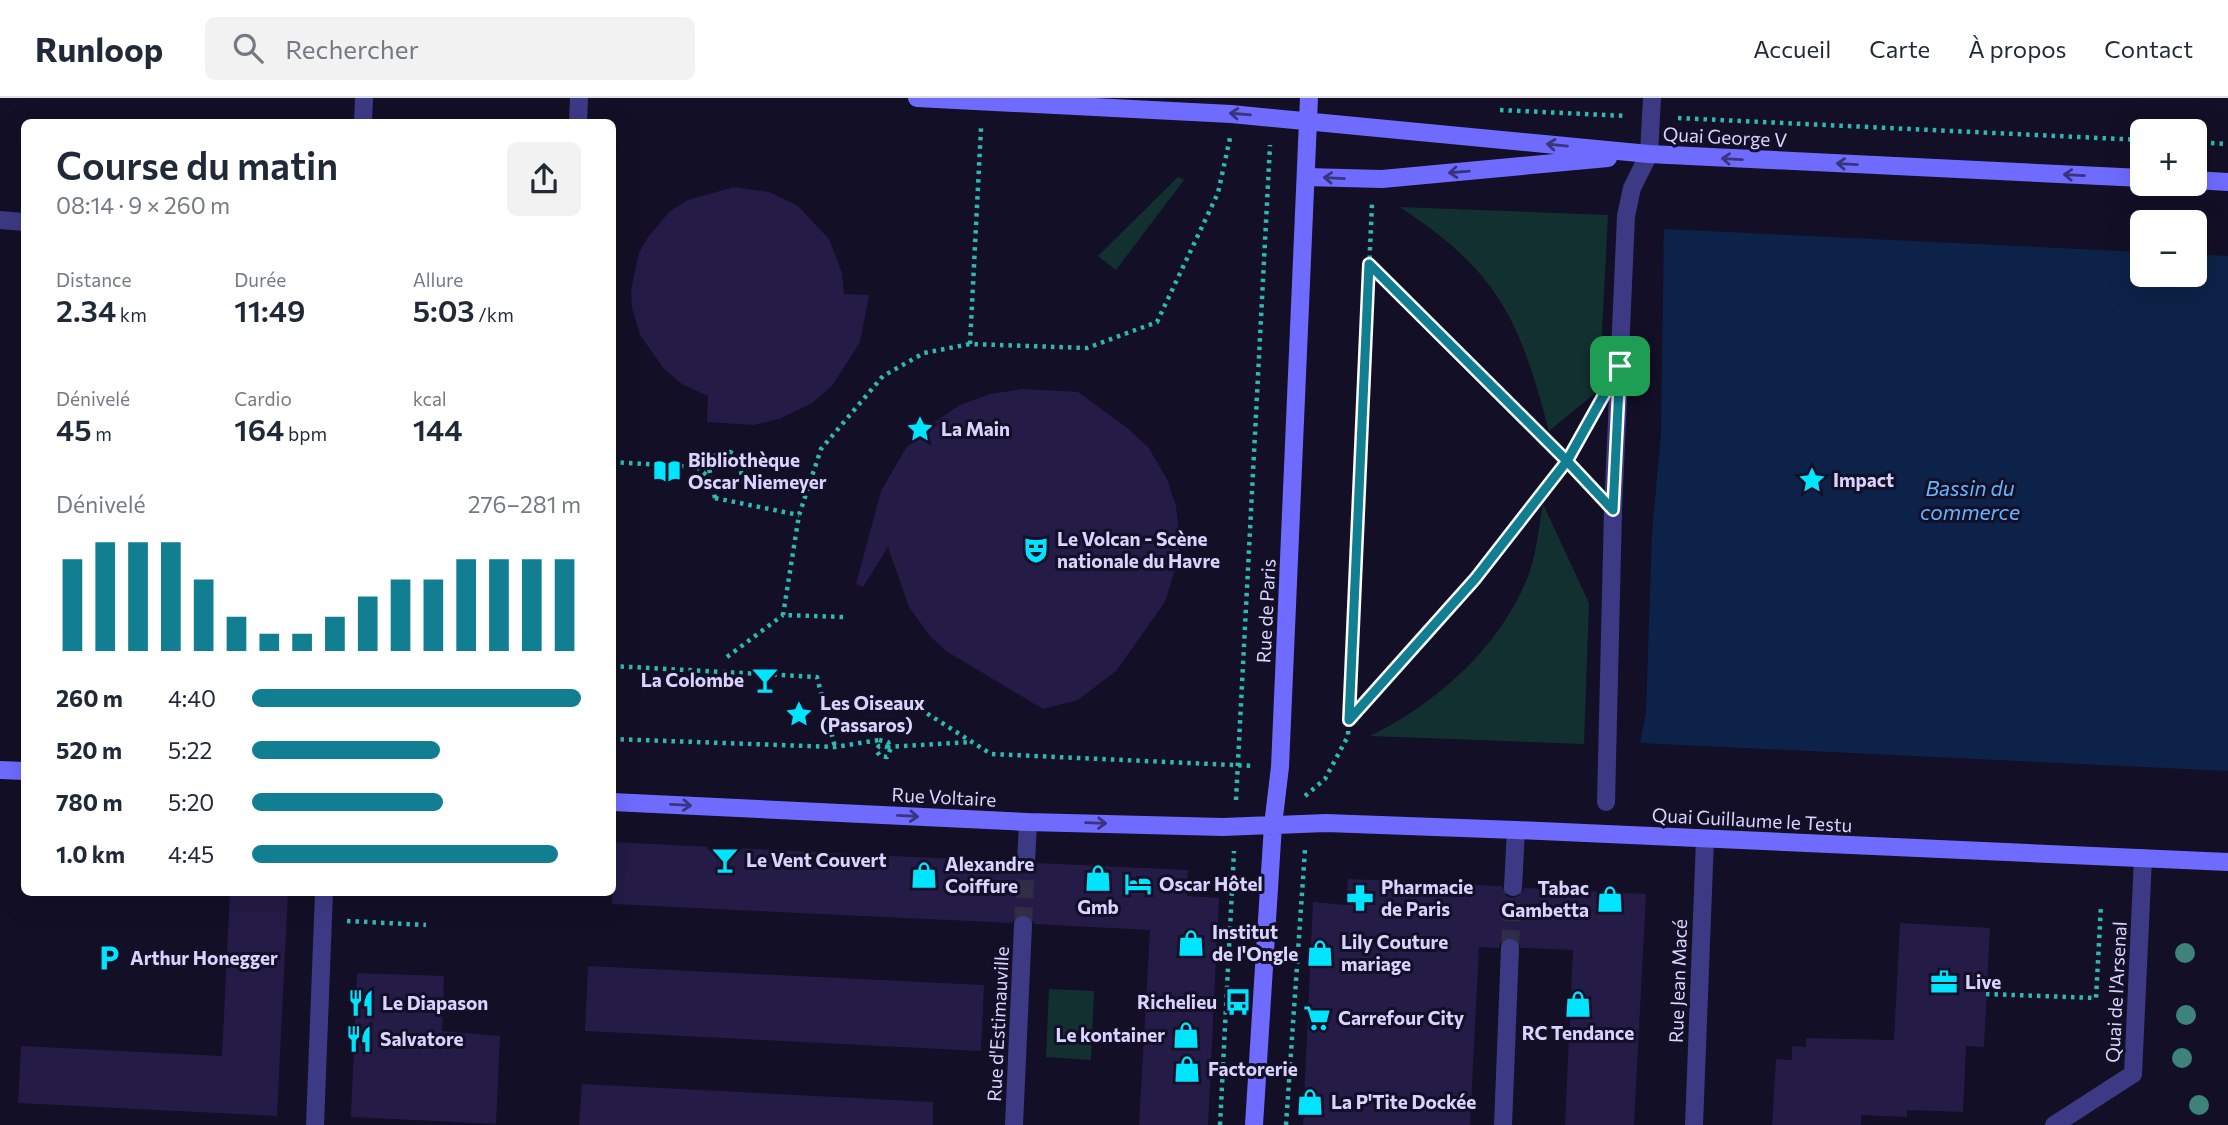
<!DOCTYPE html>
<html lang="fr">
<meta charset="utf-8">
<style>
body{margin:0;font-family:Commissioner,sans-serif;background:#f2f2f3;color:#1f2937;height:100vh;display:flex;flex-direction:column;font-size:26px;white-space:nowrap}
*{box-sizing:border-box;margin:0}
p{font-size:23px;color:#747a83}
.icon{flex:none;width:38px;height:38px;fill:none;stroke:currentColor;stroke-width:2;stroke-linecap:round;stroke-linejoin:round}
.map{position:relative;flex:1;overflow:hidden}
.sheet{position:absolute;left:21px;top:21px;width:595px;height:777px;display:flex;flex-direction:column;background:#fff;border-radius:10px;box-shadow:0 7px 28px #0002}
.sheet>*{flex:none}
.fabs{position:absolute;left:2130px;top:21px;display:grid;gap:14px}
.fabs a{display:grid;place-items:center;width:77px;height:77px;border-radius:10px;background:#fff;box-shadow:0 7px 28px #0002;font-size:35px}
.pin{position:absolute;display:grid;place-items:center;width:60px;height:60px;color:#fff;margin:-30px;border-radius:14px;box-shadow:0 4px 10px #0006}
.round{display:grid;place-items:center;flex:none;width:74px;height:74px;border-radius:10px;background:#f2f2f3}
.headline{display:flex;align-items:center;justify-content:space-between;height:119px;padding:0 35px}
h1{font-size:38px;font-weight:600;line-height:52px}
.figures{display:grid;grid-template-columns:repeat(3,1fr);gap:10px;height:119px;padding:7px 35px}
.figures div{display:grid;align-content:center}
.figures b{font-size:30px;font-weight:600}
.figures small{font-size:19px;font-weight:400}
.figures p{font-size:19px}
.chart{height:196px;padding:14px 35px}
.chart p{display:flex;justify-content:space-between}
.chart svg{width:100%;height:126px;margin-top:7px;stroke:#117e91;stroke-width:6}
ul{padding:0 35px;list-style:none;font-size:23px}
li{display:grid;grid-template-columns:112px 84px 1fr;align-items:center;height:52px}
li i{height:18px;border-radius:9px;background:#117e91}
header{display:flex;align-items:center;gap:42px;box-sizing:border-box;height:98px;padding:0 35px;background:#fff;border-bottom:2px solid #e0e1e3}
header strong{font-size:33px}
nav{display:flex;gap:38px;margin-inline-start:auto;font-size:24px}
.search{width:490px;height:63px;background:#f2f2f3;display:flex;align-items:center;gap:18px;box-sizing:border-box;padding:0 24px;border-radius:10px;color:#747a83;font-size:26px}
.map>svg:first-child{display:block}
</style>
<header>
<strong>Runloop</strong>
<div class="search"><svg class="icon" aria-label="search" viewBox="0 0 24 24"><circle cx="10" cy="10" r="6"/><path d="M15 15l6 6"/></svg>Rechercher</div>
<nav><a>Accueil</a><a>Carte</a><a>À propos</a><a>Contact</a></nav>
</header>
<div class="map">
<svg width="2228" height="1027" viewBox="0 0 2228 1027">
<rect width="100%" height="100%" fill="#130f26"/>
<path fill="#12302f" d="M1178 79 1184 82 1116 172 1098 158Z
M1400 109 1608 117 1599 292 1549 333C1519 220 1499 175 1400 109Z
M1543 406 1589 505 1584 646 1370 638C1438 605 1506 544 1531 470 1537 450 1539 427 1543 406Z
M1049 891 1094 893 1091 962 1046 959Z"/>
<path fill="#0c2248" d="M1664 131 2142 154V177H2194L2195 156 2228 158V673L1640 645 1646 614 1652 436 1661 335Z"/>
<path fill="#241b47" d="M734 89 769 94 798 108 829 141 842 175 844 196 869 197 860 244 832 288 812 305 779 321 753 327 707 324 708 298 682 286 664 271 640 237 632 210 631 192 639 155 648 139 670 113 688 102Z
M1023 291 1078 294 1126 329 1148 349 1167 381 1176 408 1180 443 1178 462 1165 504 1116 573 1078 602 1043 611 946 553 930 538 909 509 888 449 863 489 856 486 881 393 906 350 930 327 960 307 990 296Z
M612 744 1015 764 1019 773 1026 775 1035 771 1037 765 1188 772 1187 798 1219 800 1208 1027H1139L1150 832 1034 826 1030 818 1023 816 1017 817 1012 825 612 806Z
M1348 781 1502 788 1506 798 1513 800 1522 796 1524 790 1646 796 1634 1027H1565L1573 852 1521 850 1517 841 1510 839 1501 843 1499 850 1479 849 1470 1027H1303L1313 804 1346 807Z
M230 794H288L277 1018 18 1005 21 948 222 958Z
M1900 825 1990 830 1984 949 1966 948 1963 1014 1907 1012V1019L1861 1017V1027H1772L1776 961 1792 962V948L1806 949V940L1894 942Z
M588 868 984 887 981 953 585 933Z
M357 875 444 878 442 933 500 938 496 1026 351 1019Z
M582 986 933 1004V1027H579Z"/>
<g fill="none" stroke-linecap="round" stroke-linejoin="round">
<path stroke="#312d47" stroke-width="18" stroke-dasharray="18 9" stroke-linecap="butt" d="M1023 827 1026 764
M1510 850 1513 789"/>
<path stroke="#2fb8b0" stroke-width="4.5" stroke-dasharray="3.5 5" stroke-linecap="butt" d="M1500 12 1627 18
M1678 20 2142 42
M2194 44 2228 46
M1369 167 1589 386
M970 246 981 30
M612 364 697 369 718 387
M715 400 799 417
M843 519 783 517 799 417 821 351 883 278 924 255 970 246 1087 250 1157 224 1218 95 1230 40
M727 559 783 517
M612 568 817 579 835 649
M920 611 991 656 1255 668
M1350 622C1433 528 1527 434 1588 323
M612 641 835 649 879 642
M887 649 970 644
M1305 698 1325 681 1348 638 1372 106
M1236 702 1270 47
M347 823 426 827
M1986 896 2096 900 2101 808
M1220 1027 1234 753
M1286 1027 1305 752"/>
<path stroke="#3d3a85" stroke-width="18" d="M363 24 364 0
M578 24 579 0
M0 122 24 124
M1606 704 1613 412 1626 118 1632 90 1649 56 1652 0
M1026 764 1028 724
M1513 789 1516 732
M315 1027 324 794
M1014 1027 1023 827
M1503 1027 1510 850
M1694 1027 1705 741
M2054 1027 2133 976 2143 760"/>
<path stroke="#6f6bff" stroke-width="18" d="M917 0 1231 16 1649 56 2142 80
M1306 79 1382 81 1608 60
M2194 82 2228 84
M0 672 24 673
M612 704 1028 724 1223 729 1326 725 1516 732 2228 764
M1254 1027 1273 727 1280 669 1309 0"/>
<path stroke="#2fb8b0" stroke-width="4.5" stroke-dasharray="3.5 5" stroke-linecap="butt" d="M715 400 709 370 714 358 730 354 738 357 742 379 736 388 726 391 718 387
M879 642 888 644 891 650 887 659 880 658 876 652 879 648 887 649"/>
</g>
<g fill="#3d827b">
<circle cx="2185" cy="855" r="10"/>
<circle cx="2186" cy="917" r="10"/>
<circle cx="2182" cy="960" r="10"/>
<circle cx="2199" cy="1007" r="10"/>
</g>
<defs><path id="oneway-shaft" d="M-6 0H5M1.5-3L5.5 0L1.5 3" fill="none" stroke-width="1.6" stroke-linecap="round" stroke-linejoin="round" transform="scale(1.75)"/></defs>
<g stroke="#38347d">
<use href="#oneway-shaft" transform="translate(1240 16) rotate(-175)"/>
<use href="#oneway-shaft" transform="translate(1557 47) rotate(-174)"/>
<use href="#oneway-shaft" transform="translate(1732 61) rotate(-177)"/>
<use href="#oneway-shaft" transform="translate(1847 66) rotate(-177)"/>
<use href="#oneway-shaft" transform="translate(1459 74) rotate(175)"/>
<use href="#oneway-shaft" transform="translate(2074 77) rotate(-177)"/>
<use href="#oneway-shaft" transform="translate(1334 80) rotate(-177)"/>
<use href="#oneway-shaft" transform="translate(681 707) rotate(3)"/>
<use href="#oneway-shaft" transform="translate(908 718) rotate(3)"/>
<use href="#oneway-shaft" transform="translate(1096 725) rotate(2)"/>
</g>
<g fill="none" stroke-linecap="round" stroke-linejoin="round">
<defs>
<path id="route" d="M1620 268 1567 363 1369 166 1349 622 1475 481 1567 363 1613 412 1620 268"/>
</defs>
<use href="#route" stroke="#fff" stroke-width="14"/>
<use href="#route" stroke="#117e91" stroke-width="9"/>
</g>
<defs>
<symbol id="sight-bare" viewBox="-9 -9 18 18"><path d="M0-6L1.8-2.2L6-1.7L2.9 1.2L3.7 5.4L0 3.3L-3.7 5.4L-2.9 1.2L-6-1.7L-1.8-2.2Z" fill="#00e5ff" stroke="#130f26" stroke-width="2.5" paint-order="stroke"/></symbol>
<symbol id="library-bare" viewBox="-9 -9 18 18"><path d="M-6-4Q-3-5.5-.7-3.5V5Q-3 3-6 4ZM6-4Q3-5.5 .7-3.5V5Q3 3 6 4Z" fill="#00e5ff" stroke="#130f26" stroke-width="2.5" paint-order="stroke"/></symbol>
<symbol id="theatre-bare" viewBox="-9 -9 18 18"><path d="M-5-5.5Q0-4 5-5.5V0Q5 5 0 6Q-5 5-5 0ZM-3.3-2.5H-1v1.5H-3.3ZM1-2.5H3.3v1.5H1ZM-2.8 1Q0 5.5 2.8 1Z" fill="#00e5ff" stroke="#130f26" stroke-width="2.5" paint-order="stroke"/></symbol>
<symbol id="bar-bare" viewBox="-9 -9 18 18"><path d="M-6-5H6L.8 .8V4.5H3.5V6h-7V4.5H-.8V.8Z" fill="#00e5ff" stroke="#130f26" stroke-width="2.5" paint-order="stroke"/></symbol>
<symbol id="shop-bare" viewBox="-9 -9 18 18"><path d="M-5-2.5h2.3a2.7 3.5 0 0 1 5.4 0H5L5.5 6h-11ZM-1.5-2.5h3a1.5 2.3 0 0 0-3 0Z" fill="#00e5ff" stroke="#130f26" stroke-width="2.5" paint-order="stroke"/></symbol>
<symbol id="hotel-bare" viewBox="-9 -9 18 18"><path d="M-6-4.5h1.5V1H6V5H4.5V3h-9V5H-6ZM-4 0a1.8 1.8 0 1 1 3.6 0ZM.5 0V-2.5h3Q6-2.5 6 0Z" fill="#00e5ff" stroke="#130f26" stroke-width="2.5" paint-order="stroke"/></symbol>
<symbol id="pharmacy-bare" viewBox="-9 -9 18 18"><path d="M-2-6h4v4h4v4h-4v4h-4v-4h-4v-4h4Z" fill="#00e5ff" stroke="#130f26" stroke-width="2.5" paint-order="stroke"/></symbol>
<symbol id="parking-bare" viewBox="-9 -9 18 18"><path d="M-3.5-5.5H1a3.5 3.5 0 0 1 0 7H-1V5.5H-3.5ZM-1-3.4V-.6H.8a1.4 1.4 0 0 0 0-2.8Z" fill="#00e5ff" stroke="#130f26" stroke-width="2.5" paint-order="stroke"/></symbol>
<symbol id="office-bare" viewBox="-9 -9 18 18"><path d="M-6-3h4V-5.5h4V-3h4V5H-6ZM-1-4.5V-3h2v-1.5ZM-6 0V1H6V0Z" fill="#00e5ff" stroke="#130f26" stroke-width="2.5" paint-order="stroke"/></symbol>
<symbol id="bus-bare" viewBox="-9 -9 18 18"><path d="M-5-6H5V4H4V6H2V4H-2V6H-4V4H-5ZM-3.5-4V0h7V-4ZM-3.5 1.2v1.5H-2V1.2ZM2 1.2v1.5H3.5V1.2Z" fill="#00e5ff" stroke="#130f26" stroke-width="2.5" paint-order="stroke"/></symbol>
<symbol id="restaurant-bare" viewBox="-9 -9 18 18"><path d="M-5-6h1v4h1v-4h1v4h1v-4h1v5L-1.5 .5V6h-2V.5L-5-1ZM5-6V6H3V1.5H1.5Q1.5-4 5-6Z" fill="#00e5ff" stroke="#130f26" stroke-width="2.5" paint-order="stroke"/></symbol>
<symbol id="supermarket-bare" viewBox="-9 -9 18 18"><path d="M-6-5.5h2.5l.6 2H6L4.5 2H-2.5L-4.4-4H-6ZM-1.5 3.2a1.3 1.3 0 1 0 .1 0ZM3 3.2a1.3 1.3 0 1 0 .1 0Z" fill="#00e5ff" stroke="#130f26" stroke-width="2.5" paint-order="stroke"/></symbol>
</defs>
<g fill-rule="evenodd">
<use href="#sight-bare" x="901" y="312" width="38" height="38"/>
<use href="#library-bare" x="648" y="354" width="38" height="38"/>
<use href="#sight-bare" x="1793" y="363" width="38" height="38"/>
<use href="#theatre-bare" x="1017" y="433" width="38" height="38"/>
<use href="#bar-bare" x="746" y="563" width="38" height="38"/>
<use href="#sight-bare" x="780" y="597" width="38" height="38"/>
<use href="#bar-bare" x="706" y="743" width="38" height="38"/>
<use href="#shop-bare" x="905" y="758" width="38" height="38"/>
<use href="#shop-bare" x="1079" y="761" width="38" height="38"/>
<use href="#hotel-bare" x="1119" y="767" width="38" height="38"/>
<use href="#pharmacy-bare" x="1341" y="781" width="38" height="38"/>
<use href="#shop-bare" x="1591" y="782" width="38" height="38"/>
<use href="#shop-bare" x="1172" y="826" width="38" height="38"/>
<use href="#shop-bare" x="1301" y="836" width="38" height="38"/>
<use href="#parking-bare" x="90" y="841" width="38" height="38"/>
<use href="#office-bare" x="1925" y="865" width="38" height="38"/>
<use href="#bus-bare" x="1219" y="885" width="38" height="38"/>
<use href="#restaurant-bare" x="342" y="886" width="38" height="38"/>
<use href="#shop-bare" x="1559" y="887" width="38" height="38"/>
<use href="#supermarket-bare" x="1298" y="901" width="38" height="38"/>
<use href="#shop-bare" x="1167" y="918" width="38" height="38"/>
<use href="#restaurant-bare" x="340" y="922" width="38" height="38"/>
<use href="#shop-bare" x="1168" y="952" width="38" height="38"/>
<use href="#shop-bare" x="1291" y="985" width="38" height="38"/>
</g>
<g text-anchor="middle" stroke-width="6" stroke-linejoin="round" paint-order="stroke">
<g font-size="19" fill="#d9d4ff" stroke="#130f26">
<text transform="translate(1725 39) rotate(3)" y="7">Quai George V</text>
<text transform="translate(1266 513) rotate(-87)" y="7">Rue de Paris</text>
<text transform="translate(944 699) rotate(3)" y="7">Rue Voltaire</text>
<text transform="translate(1752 722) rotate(3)" y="7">Quai Guillaume le Testu</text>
<text transform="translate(1678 883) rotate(-88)" y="7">Rue Jean Macé</text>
<text transform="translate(2116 894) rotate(-87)" y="7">Quai de l'Arsenal</text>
<text transform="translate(998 926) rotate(-87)" y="7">Rue d'Estimauville</text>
</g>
<g font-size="19" font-weight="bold" fill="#d9d4ff" stroke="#130f26" text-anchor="start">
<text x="941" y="338">La Main</text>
<text x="688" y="369">Bibliothèque<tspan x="688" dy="22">Oscar Niemeyer</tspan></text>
<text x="1833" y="389">Impact</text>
<text x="1057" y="448">Le Volcan - Scène<tspan x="1057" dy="22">nationale du Havre</tspan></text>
<text x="744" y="589" text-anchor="end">La Colombe</text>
<text x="820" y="612">Les Oiseaux<tspan x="820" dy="22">(Passaros)</tspan></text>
<text x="746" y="769">Le Vent Couvert</text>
<text x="945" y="773">Alexandre<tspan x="945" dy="22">Coiffure</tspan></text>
<text x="1159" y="793">Oscar Hôtel</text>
<text x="1381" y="796">Pharmacie<tspan x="1381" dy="22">de Paris</tspan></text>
<text x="1589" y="797" text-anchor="end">Tabac<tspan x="1589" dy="22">Gambetta</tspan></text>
<text x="1098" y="816" text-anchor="middle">Gmb</text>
<text x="1212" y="841">Institut<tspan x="1212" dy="22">de l'Ongle</tspan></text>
<text x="1341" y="851">Lily Couture<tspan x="1341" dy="22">mariage</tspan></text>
<text x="130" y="867">Arthur Honegger</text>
<text x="1965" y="891">Live</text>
<text x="1217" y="911" text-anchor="end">Richelieu</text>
<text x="382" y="912">Le Diapason</text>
<text x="1338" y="927">Carrefour City</text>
<text x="1578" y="942" text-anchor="middle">RC Tendance</text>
<text x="1165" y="944" text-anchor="end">Le kontainer</text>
<text x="380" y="948">Salvatore</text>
<text x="1208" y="978">Factorerie</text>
<text x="1331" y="1011">La P'Tite Dockée</text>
</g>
<g font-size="21" font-style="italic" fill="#62b6ff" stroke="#130f26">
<text x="1970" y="398">Bassin du<tspan x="1970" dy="24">commerce</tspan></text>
</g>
</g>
</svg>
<div class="fabs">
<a>+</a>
<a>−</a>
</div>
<div class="pin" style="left:1620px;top:268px;background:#1e9e55"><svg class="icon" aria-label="arrive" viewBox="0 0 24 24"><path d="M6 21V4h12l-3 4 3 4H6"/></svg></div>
<section class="sheet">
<div class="headline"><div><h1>Course du matin</h1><p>08:14 · 9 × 260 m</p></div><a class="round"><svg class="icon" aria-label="share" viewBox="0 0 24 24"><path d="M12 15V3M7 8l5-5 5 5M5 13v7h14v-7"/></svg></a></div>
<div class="figures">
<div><p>Distance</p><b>2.34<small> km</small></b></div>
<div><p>Durée</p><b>11:49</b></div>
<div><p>Allure</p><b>5:03<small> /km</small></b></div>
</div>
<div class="figures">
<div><p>Dénivelé</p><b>45<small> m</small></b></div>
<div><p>Cardio</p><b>164<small> bpm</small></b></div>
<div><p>kcal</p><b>144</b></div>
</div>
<div class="chart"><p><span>Dénivelé</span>276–281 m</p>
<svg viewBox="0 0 160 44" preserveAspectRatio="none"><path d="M5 44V12M15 44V6M25 44V6M35 44V6M45 44V19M55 44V32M65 44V38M75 44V38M85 44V32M95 44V25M105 44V19M115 44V19M125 44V12M135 44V12M145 44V12M155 44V12"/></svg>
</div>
<ul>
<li><b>260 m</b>4:40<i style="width:100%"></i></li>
<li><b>520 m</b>5:22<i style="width:57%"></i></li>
<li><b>780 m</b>5:20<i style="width:58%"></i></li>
<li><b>1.0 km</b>4:45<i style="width:93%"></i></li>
</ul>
</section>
</div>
